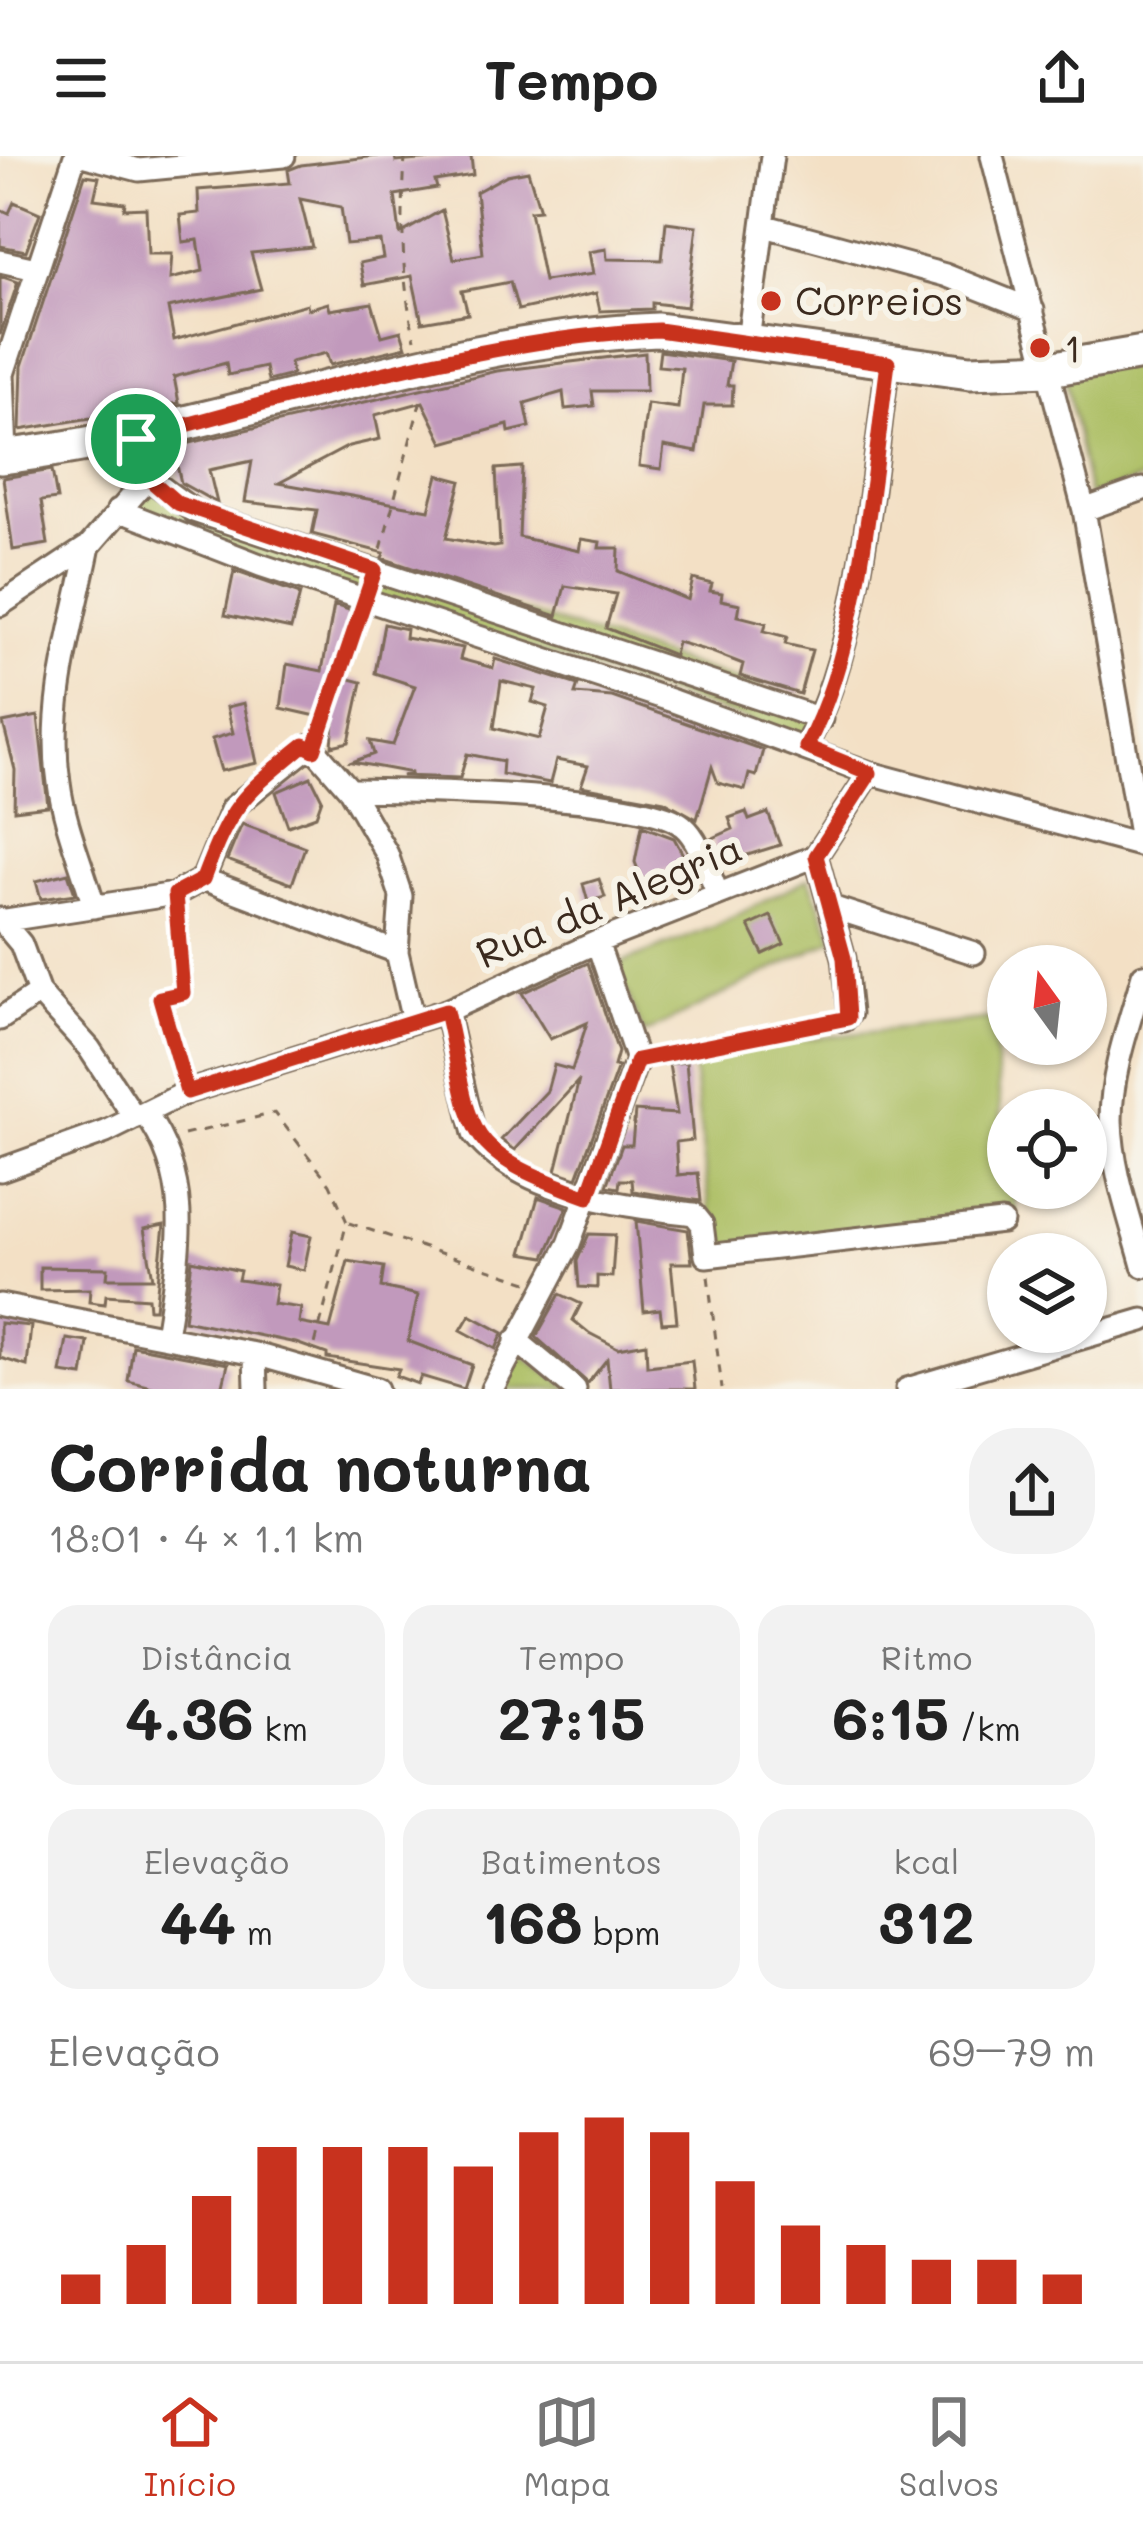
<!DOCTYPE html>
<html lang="pt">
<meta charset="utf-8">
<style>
body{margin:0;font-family:Mali,sans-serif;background:#f2f2f2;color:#222;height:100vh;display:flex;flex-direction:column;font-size:45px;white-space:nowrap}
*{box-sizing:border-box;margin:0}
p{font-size:39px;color:#767676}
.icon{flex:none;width:66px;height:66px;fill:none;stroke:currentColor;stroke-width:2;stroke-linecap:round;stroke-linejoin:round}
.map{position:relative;height:1233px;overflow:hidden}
.details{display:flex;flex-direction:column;background:#fff;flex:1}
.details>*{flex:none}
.needle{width:78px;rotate:345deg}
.controls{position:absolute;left:987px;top:789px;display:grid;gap:24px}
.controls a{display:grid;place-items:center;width:120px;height:120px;border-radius:50%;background:#fff;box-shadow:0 3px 9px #0004;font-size:60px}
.pin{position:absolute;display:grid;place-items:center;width:102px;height:102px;color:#fff;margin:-51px;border:6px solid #fff;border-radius:50%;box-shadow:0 3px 12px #0007}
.round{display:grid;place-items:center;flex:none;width:126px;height:126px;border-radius:48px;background:#f2f2f2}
.summary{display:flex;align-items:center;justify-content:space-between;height:204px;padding:0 48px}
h1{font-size:66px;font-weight:800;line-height:90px}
.metrics{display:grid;grid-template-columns:repeat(3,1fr);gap:18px;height:204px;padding:12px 48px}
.metrics div{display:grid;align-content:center;border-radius:30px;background:#f2f2f2;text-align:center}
.metrics b{font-size:60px;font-weight:800}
.metrics small{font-size:33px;font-weight:400}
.metrics p{font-size:33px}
.chart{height:336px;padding:24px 48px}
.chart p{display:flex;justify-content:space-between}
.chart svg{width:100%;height:216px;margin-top:12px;stroke:#c8321e;stroke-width:6}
header{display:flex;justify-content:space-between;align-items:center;height:156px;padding:0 48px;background:#fff;font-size:54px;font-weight:800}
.tab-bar{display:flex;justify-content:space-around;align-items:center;height:168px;border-top:3px solid #e0e0e0;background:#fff;font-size:33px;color:#767676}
.tab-bar a{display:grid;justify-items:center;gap:6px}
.tab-bar .active{color:#c8321e}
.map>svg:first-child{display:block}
</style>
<header><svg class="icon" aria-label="menu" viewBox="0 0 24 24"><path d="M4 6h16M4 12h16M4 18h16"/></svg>Tempo<svg class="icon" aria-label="share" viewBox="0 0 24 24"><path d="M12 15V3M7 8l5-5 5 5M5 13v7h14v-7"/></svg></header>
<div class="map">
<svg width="1143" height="1233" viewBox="0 0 1143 1233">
<rect width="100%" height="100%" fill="#f7f3e8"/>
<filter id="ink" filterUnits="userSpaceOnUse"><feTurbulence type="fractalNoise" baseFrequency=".00833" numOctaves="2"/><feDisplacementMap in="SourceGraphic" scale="24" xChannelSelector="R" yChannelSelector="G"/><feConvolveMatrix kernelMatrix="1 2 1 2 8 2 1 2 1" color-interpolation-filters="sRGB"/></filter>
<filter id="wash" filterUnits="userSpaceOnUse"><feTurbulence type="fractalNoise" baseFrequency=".004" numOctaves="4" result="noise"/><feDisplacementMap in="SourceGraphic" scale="48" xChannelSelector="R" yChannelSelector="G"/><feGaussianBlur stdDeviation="2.7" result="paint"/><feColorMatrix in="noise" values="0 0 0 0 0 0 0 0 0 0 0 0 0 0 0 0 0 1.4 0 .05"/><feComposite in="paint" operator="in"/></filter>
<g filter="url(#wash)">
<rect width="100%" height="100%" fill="#f3e0c5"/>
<path fill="#abbe62" stroke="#737440" stroke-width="3" d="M1143 201V323L1089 340 1064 216Z
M152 326 179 345 824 552 818 587 263 406 122 351Z
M809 722 834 783 644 878 616 809 714 771Z
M992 863 1008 1032H1013L1017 1059 715 1097 691 895Z
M520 1198 571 1233H502Z"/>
<g id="blocks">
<path fill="#c199bc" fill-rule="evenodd" d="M377 0H395L396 6 471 0 473 19 435 25 437 32 395 39 400 78 442 54 454 103 483 98 476 36 507 19 528 15 540 54 530 55 544 125 593 118 589 96 606 93 607 103 662 104 666 66 697 70 687 151 652 147V153L600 155 596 137 518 154 510 126 462 135 468 158 422 166 412 120 364 129 360 107 383 102 380 85 346 88 341 51 300 43 312 91 251 97 261 133 168 152 174 184 307 148 308 153 328 147 330 154 372 147 382 180 401 175 406 191 330 209 326 197 290 206 292 219 268 225 265 211 228 219 226 207 174 221 179 247 20 274 22 210 85 19 99 21 94 43 125 47 124 53 146 52 148 98H172L170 123 203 115 198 84 183 86 180 59 199 57 198 34 290 27 288 14 301 9Z
M14 46 40 57 26 95 0 90V53L9 57Z
M0 120 18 126 0 179Z
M660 195 731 205 727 229H733L732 249H704L697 296 664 290 661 313 639 310 647 248 678 252 682 212 658 210Z
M645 197 646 235H592L594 250 565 253 563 236 525 247 530 271 509 276 508 269 443 287 423 246 375 259 380 283 349 290 279 327 429 354 438 319 461 325 446 382 494 391 500 390 496 313 522 311 519 381 579 395 581 383 600 386 599 392H619L618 415 688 444 693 423 712 428 710 435 722 437 721 444 740 448 738 460 766 467 764 475 787 481 785 488 812 494 800 538 740 520 743 508 712 496 677 486 674 499 606 472 616 438 565 430 557 460 382 402 384 397 312 378 317 354 245 346 252 305 209 314 217 347 181 327 173 291 497 215Z
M52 314 57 343 41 345 48 388 13 394 3 322Z
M234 415 300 438 291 473 225 459Z
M334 449 355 456 342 521 362 526 349 586 332 590 334 564 281 552 287 508 322 515Z
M384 468 406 473 405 482 463 492 460 503 493 512 495 503 508 507 578 529 575 538 612 541 763 594 756 620 749 618 745 634 718 627 712 611 697 663 664 645 581 630 588 610 556 604 550 627 502 618 503 605 467 598 460 622 402 620 412 617 352 606 374 598 370 585 393 589 415 530 375 517ZM501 525 536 533 532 546 548 551 539 583 494 572Z
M244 547 257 607 221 615 212 583 233 577 227 551Z
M38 560 48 650 14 654 15 614 3 567Z
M311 621 322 643 316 660 288 670 276 636Z
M746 656 749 664 768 657 780 689 722 707 711 683 733 673 729 662Z
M242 668 305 691 292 728 227 704Z
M642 670 674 682 695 721 679 727 674 712 642 724 635 706Z
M68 717 75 738 41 743 36 725Z
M599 723 605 741 588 746 583 728Z
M771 760 784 788 763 798 749 770Z
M588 807 618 896 614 910 618 911 577 1022 556 1015 579 924 515 994 501 984 547 935 554 909 572 914 587 867 550 883 522 837Z
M686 906 693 984 676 986 678 1019 698 1017 701 1045 633 1035 632 1024H620L619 1032 607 1030 622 989H632L635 955 677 958 669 908Z
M538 1041 567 1051 545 1101 522 1097Z
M636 1065 688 1074 692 1107H671L677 1166 662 1167 660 1153 644 1155Z
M164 1069 155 1153H149L148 1142 106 1139 105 1148 89 1146 90 1133 40 1134V1111L108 1112 107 1122H153L144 1073Z
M292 1076 311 1080 304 1114 285 1110Z
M589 1078 615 1079 612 1121 597 1120V1132L579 1131 577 1105Z
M192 1104 240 1115 238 1124 276 1129 273 1148 301 1152 299 1167 330 1173 348 1105 384 1111 381 1131 418 1139 408 1185 472 1209 464 1233 421 1220 418 1228 396 1220 399 1213 327 1202V1198L296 1187 184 1164Z
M560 1138 581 1148 573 1164 589 1177 618 1192 646 1187 647 1210 692 1205 695 1233H610L607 1203 588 1227 536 1181Z
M470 1159 503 1177 496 1193 461 1174Z
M0 1167 31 1170 27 1210 0 1202Z
M67 1183 88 1186 83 1220 61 1217Z
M133 1190 228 1208 222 1233H159L128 1225Z"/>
</g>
</g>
<g filter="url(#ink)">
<use href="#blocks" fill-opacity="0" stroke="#7b6a58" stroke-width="3"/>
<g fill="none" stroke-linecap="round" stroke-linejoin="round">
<defs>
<path id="street" d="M86 0 139 14 284 0
M992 0 1084 354 1142 690
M765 70 945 119 1033 154
M0 105 36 113
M748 185 772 0
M136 283 148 322 194 355 821 563
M6 300 3 218 75 0
M118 354 260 409 673 545 870 617 1143 690
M1084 354 1143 333
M89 390C74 466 47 548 59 627 64 668 83 711 94 751
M0 449 89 390 148 322
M805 591C861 490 872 323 888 207
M350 634C409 635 646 638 683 670 700 684 708 716 717 736
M816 700 844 802 850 857 844 864
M203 723 232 652 311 589 350 634 387 698 401 740 397 796 413 865
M203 723 397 796
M831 751 974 797
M0 763 21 788 39 837 89 892 135 962
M0 765 175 738 203 723
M1143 819C1130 865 1111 915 1111 964 1112 1014 1130 1062 1143 1110
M446 855 474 978C522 1039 622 1049 694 1058L702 1068 706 1100 1002 1066
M0 863 39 837
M145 957C196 1027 178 1100 166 1180
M0 1014 106 976 187 936 446 855 597 786 816 700 870 617
M0 1149 255 1198 377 1233
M516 1184 575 1233
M255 1198 256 1233
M492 1233 569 1088 637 904 597 786
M907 1233 1143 1164"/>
<path id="primary" d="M0 301C221 276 434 183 658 174L970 216 1049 213 1143 197"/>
</defs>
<use href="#street" stroke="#7b6a58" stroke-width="27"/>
<use href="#primary" stroke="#7b6a58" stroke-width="39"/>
<path stroke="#7b6a58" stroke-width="3" stroke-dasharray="9 9" stroke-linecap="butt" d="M405 0C402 63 400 122 415 183
M381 393 422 240
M323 569 358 465
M177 758 183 837 160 842 180 913
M657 900 825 868
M184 979 275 957 330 1028 347 1066 314 1192
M349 1067 528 1126
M708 1120 722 1233"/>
<use href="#street" stroke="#fff" stroke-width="21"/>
<use href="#primary" stroke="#fff" stroke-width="33"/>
</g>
</g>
<g fill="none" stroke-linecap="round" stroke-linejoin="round" filter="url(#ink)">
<defs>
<path id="route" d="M658 174 888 207C872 323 861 489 806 591L870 617 816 700 844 802 848 862 637 904 588 1041C457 992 475 984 446 855L187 936 160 842 183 837 175 738 203 723C232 646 242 640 304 589L314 594 375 414 177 347 148 322 136 283C294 239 495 181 658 174Z"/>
</defs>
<use href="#route" stroke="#fff" stroke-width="24"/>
<use href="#route" stroke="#c8321e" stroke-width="15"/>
</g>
<g fill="#c8321e" stroke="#f7f3e8" stroke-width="4.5">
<circle cx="771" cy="145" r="12"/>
<circle cx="1040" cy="192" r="12"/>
</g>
<g text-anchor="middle" stroke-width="12" stroke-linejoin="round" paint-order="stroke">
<g font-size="39" fill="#3b2a1e" stroke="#f7f3e8" text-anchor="start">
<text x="795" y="159">Correios</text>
<text x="1064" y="206">1</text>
</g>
<g font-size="39" fill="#3b2a1e" stroke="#f7f3e8">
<text transform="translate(609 745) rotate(-23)" y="14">Rua da Alegria</text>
</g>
</g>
</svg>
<div class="controls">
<a><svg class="needle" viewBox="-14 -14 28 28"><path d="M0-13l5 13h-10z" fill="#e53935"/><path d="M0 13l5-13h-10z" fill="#767676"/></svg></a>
<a><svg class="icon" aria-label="locate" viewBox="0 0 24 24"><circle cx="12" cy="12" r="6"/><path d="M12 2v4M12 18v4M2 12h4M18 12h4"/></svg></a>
<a><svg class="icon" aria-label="layers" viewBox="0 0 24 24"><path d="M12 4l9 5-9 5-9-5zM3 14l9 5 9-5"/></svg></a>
</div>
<div class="pin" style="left:136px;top:283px;background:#1e9e55"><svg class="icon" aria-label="arrive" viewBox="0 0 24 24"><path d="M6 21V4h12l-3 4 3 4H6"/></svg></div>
</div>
<section class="details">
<div class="summary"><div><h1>Corrida noturna</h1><p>18:01 · 4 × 1.1 km</p></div><a class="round"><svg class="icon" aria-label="share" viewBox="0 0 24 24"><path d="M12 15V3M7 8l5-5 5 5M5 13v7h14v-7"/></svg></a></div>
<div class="metrics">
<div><p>Distância</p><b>4.36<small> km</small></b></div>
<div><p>Tempo</p><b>27:15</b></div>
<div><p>Ritmo</p><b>6:15<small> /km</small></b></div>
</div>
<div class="metrics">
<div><p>Elevação</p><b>44<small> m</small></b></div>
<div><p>Batimentos</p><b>168<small> bpm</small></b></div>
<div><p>kcal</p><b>312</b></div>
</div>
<div class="chart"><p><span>Elevação</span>69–79 m</p>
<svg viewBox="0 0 160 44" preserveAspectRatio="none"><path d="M5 44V38M15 44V32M25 44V22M35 44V12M45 44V12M55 44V12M65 44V16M75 44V9M85 44V6M95 44V9M105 44V19M115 44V28M125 44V32M135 44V35M145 44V35M155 44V38"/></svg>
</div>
</section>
<nav class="tab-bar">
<a class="active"><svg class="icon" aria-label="home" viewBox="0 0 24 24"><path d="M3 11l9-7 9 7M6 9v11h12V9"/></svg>Início</a>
<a><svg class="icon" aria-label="map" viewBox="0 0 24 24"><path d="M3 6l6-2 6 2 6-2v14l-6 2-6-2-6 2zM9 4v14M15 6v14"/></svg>Mapa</a>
<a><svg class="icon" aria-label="saved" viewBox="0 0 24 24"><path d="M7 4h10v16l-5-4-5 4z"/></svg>Salvos</a>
</nav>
